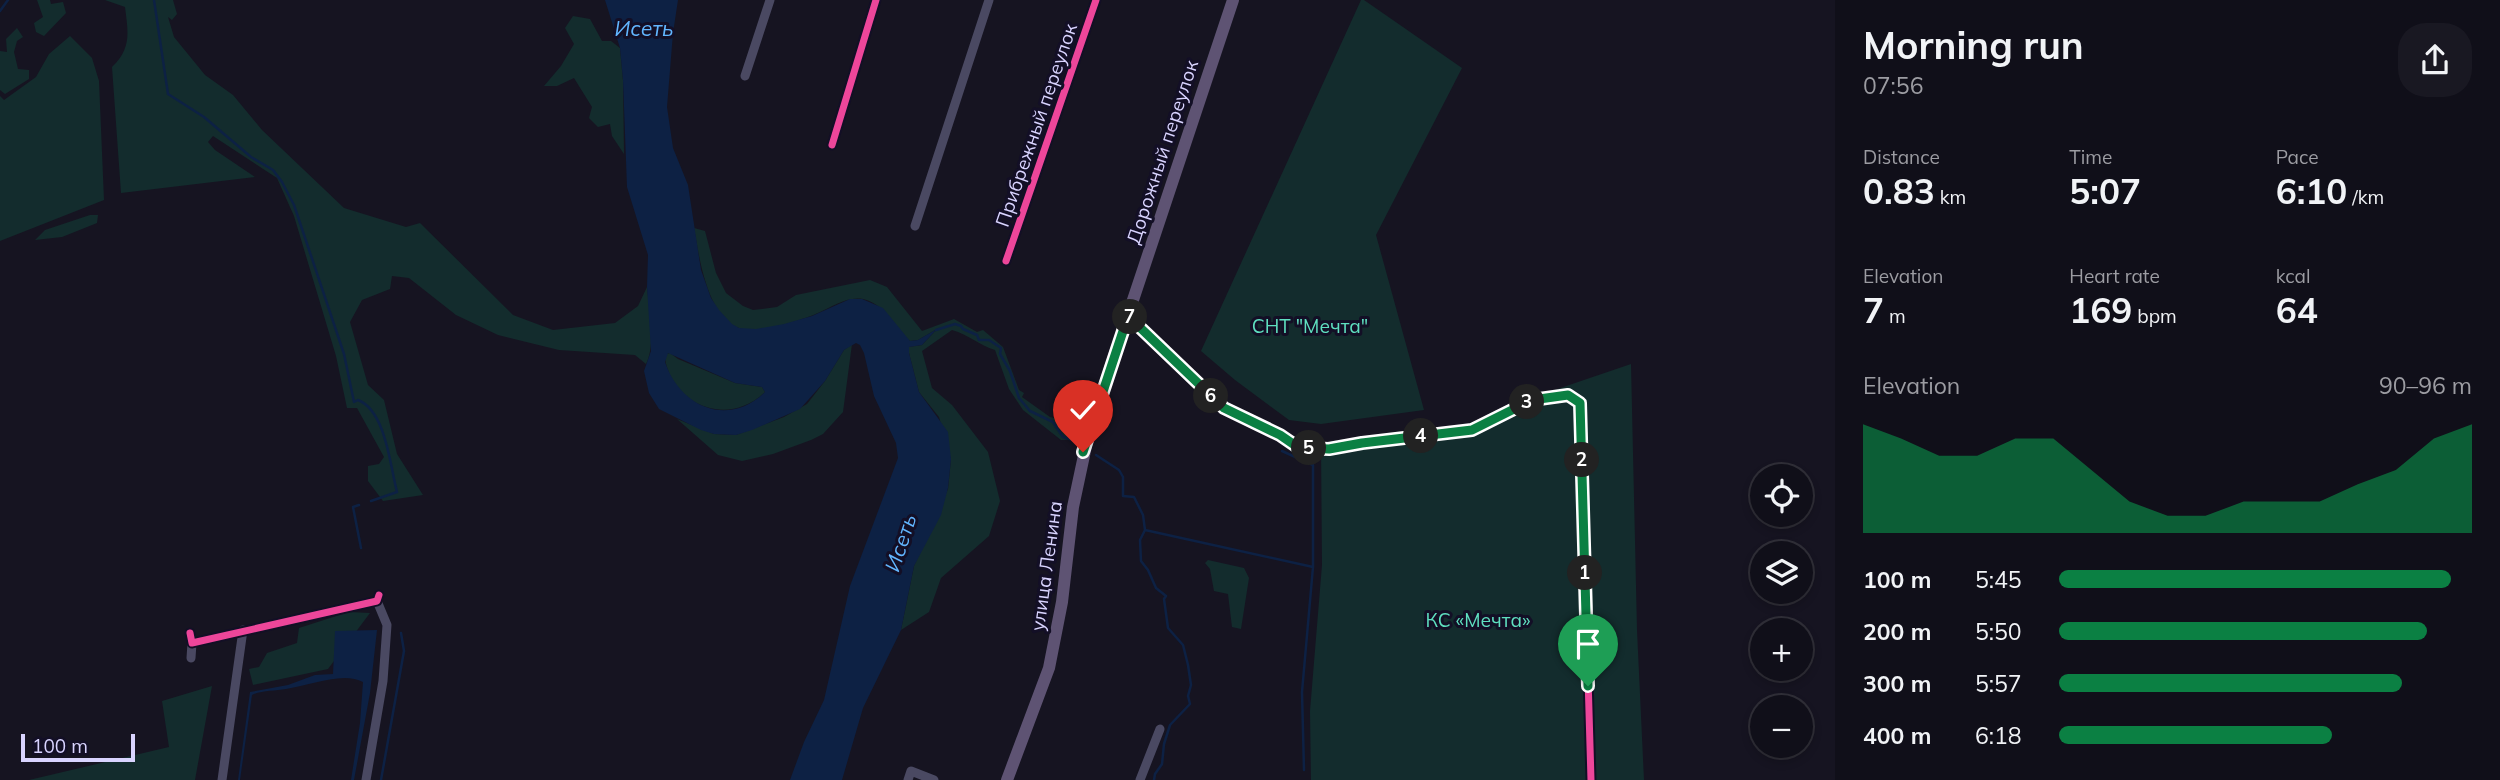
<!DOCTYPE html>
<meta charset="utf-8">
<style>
body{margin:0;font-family:Mulish,sans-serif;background:#191822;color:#f1f3f6;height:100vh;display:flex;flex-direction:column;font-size:26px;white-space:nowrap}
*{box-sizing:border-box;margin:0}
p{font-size:23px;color:#9c9ca2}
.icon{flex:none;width:38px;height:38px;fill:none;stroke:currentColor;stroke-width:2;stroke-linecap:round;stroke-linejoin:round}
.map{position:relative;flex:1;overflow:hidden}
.side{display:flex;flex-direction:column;background:#100f19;width:665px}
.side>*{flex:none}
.controls{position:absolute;left:1750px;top:464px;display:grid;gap:14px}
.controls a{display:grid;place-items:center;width:63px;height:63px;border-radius:50%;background:#100f19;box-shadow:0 4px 10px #0003,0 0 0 2px #302f38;font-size:35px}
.scale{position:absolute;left:21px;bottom:18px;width:114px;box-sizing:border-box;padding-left:7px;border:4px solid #d9d4ff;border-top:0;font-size:19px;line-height:24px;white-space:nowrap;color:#d9d4ff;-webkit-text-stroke:5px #130f26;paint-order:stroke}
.pin{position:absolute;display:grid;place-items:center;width:60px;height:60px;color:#fff;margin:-72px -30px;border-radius:50% 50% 50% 0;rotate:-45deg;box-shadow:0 0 7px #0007}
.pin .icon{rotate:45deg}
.km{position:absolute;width:35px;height:35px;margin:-18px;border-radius:50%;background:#222;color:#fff;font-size:19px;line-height:35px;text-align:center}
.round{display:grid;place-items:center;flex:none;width:74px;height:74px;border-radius:28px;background:#191822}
.head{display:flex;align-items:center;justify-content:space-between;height:119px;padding:0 28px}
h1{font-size:38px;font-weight:700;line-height:52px}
.figures{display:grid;grid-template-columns:repeat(3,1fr);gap:10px;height:119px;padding:7px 28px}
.figures div{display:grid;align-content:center}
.figures b{font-size:35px;font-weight:700}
.figures small{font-size:19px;font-weight:400}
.figures p{font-size:19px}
.chart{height:196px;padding:14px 28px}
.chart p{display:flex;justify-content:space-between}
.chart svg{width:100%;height:126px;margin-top:7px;fill:#0b8043;opacity:.7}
ul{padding:0 28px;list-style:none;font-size:23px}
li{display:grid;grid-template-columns:112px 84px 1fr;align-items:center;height:52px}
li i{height:18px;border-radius:9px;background:#0b8043}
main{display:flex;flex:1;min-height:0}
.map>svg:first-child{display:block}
</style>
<main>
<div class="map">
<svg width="1835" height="780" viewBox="0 0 1835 780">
<rect width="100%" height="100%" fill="#161421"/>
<path fill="#132c2d" d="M37 0H50L51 4 63 2 66 13 44 36 36 32 34 23 43 17Z
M105 0H173L177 14 172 20 168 17 174 37 205 75 233 95 262 130 344 208 406 227 420 223 513 315 553 330 615 323 638 306 647 287C649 309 656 345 646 364L635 355 559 350 498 335 456 315 409 278 392 276 390 289 362 300 350 322 368 385 384 400 397 454 423 495 383 501 368 481V466L379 464 384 457 357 408H347L336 356 294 216 277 178 213 136 208 142 215 150 255 177 121 193 112 67C132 48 128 32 125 7Z
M1361 0H1364L1462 68 1376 235 1424 410 1321 424 1289 420 1235 380 1201 351Z
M573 16 590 19 602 41H611L620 48 623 80 624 154 612 136 610 124 598 127 589 118 592 107 574 78 557 86H544L561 66 574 44 565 28Z
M17 28 23 37 17 41 14 52 18 69 29 70V79L5 94 0 90V51L7 52 6 39Z
M70 36 92 58 99 81 104 200 0 241V96L4 100 36 77 49 54Z
M90 215H98L97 223 62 237 35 240 45 230Z
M694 228 705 231 716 273 726 293 743 306 753 310 777 307 796 295 870 280 887 287 922 331 954 319 977 332 983 330 1003 347 1019 390 1024 393 1022 397 1050 417 1067 421 1068 440H1061L1023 410 1009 389 995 350C979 345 969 335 952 330L922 351 932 388 952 405 988 452 1000 501 989 536 941 578 929 612 901 630 914 566 948 489 951 459 939 417 919 392 909 353V347L922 345 937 329 918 340 910 341C891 328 888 305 863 299 847 296 832 307 818 313 800 321 758 334 739 328 707 317 699 256 694 228Z
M852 344 843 412 823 434 811 440 773 454 742 461 718 455 677 419 714 434 736 435 784 417 807 404 825 381 844 350Z
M670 353 678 359 735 383 762 387 765 392C734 422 688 412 670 375 667 367 664 362 666 354Z
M1631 364 1637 630 1644 780H1311L1310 711 1322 565 1321 444 1461 428 1531 398Z
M1208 560 1244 568 1249 578 1241 629 1232 627 1228 594 1214 591 1210 569 1205 563Z
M349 612 370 613 328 669 253 685 249 669 259 667 267 653 297 643 299 628Z
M212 686 195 780H29L169 747 162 701Z"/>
<path fill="#0d2144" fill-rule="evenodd" d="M605 0H678L673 33 667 107 673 148 688 185 701 270 711 298 719 310 732 324 739 328 756 329 784 324 812 316 850 299H862L883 308 910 341 918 340 937 329 922 345 909 347V353L919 392 948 432 951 459 948 488 941 515 914 566 901 630 863 708 842 780H790L804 742 824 700 850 586 898 458 896 443 874 396 864 353 860 345 856 343 844 350 825 381 800 409 752 430 736 435 714 434 701 430 659 409 649 393 644 371 651 351 647 287 648 255 627 187 623 80 620 48ZM668 353 735 383 762 387 765 392C728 428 680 407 665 362Z
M377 630 370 693 354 780H351L360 723 363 682C343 671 308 686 286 689 275 691 262 690 252 695L240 780H238L250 692 288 685 315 675 333 674 335 631Z"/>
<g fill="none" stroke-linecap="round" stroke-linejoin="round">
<path stroke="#0d2144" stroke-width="2.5" d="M154 0 168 94 204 117 251 157 273 170 282 182 294 205 344 354 354 402 358 400C386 411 390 466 397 492L371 501
M0 11 8 0
M936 330 955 324 961 326 963 329 977 335 979 340H989L1001 348 1000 354 1010 371 1019 398 1030 411 1053 422 1063 437 1076 441
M1096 455 1119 470 1123 477V496L1134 497 1143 515 1145 530 1140 540 1141 561 1148 570 1156 588 1166 596 1164 599 1168 628 1183 645 1188 665 1191 685 1188 696 1190 704 1170 725 1164 744 1162 764 1155 774 1154 780
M359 505 353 507 361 548
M1145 530 1313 567V465L1282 451
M1304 770 1302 692 1313 567
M381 780 404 651 401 633"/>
<path stroke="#4a4962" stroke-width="9" d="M745 76 770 0
M832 145 876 0
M915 226 989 0
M1006 261 1096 0
M1128 316 1224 408 1280 435 1296 446 1307 448 1329 449 1361 443 1472 430 1532 400 1568 395 1580 403 1591 780
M190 633 192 643 377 601 379 595
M191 658 192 643
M222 780 243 630
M366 780 383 681 387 625 377 601
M908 780 911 771 934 780
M1140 780 1160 729"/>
<path stroke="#5e5373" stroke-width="12" d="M1007 780 1049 668 1062 602 1073 507 1089 432 1233 0"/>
<defs>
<path id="cycleway" d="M832 145 876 0
M1006 261 1096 0
M1128 316 1224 408 1280 435 1296 446 1307 448 1329 449 1361 443 1472 430 1532 400 1568 395 1580 403 1591 780
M190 633 192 643 377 601 379 595"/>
</defs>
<use href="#cycleway" stroke="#130f26" stroke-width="11"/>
<use href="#cycleway" stroke="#ed469a" stroke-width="7"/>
</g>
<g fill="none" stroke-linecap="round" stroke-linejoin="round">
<defs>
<path id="route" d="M1083 452 1128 316 1224 408 1280 435 1296 446 1307 448 1329 449 1362 443 1472 430 1532 400 1568 395 1580 403 1588 686"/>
</defs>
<use href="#route" stroke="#fff" stroke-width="14"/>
<use href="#route" stroke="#0b8043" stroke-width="9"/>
</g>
<g text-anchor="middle" stroke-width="6" stroke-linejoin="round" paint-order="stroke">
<g font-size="19" fill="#d9d4ff" stroke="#130f26">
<text transform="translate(1036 125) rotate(-71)" y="7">Прибрежный переулок</text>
<text transform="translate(1162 152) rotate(-72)" y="7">Дорожный переулок</text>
<text transform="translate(1046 566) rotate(-82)" y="7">улица Ленина</text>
</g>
<g font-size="19" fill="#5fe0c0" stroke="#130f26">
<text x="1310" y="333">СНТ "Мечта"</text>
<text x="1478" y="627">КС «Мечта»</text>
</g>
<g font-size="21" font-style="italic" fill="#62b6ff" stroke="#130f26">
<text x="644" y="36">Исеть</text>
<text transform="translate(901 543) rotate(-72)" y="7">Исеть</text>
</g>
</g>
</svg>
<div class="controls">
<a><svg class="icon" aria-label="locate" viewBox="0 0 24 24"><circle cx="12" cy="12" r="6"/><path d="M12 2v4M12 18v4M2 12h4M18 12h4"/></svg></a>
<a><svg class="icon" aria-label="layers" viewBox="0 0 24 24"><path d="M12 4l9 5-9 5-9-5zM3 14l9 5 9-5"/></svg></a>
<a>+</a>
<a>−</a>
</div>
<div class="scale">100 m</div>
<div class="pin" style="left:1588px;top:686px;background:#1e9e55"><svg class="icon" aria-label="arrive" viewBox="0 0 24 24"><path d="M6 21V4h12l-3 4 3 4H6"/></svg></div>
<div class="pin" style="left:1083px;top:452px;background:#d93025"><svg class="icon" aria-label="check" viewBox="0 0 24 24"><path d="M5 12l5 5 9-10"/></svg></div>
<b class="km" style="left:1585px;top:573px">1</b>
<b class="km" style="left:1582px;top:460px">2</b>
<b class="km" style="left:1527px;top:402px">3</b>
<b class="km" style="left:1421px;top:436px">4</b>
<b class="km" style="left:1309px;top:448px">5</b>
<b class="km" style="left:1211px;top:396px">6</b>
<b class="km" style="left:1130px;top:317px">7</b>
</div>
<section class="side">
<div class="head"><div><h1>Morning run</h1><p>07:56</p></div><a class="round"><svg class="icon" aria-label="share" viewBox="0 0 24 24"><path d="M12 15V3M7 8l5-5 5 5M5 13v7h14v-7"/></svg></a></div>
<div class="figures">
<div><p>Distance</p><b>0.83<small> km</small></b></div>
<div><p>Time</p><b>5:07</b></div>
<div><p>Pace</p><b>6:10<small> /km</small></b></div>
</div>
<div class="figures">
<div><p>Elevation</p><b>7<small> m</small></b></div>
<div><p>Heart rate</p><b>169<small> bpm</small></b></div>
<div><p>kcal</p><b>64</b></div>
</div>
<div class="chart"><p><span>Elevation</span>90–96 m</p>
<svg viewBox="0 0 160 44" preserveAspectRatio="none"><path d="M0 44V6L10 11L20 17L30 17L40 11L50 11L60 22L70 33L80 38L90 38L100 33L110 33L120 33L130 27L140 22L150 11L160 6V44z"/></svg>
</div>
<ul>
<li><b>100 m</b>5:45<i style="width:95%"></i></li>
<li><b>200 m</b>5:50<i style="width:89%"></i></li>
<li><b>300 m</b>5:57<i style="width:83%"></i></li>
<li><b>400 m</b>6:18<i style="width:66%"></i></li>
</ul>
</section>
</main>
